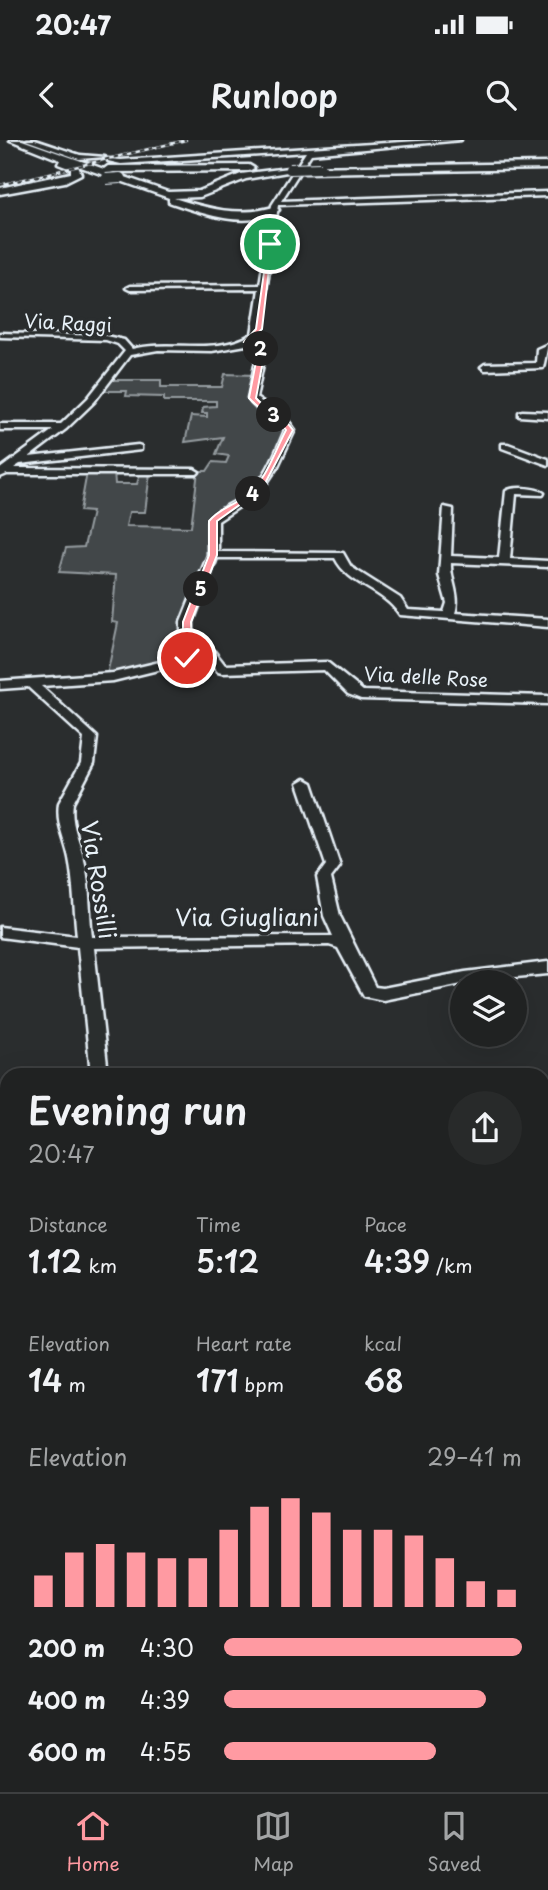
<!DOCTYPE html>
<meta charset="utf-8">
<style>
body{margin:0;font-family:"Playpen Sans",sans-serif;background:#282a2a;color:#f1f3f6;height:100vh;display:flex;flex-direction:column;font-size:26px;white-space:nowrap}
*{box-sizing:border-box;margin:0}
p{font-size:23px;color:#a2a4a5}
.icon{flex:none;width:38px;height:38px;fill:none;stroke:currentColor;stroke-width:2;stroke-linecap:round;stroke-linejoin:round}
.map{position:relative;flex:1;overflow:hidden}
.drawer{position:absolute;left:0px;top:928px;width:550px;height:724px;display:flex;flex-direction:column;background:#202222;border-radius:21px 21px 0 0;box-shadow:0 7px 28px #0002,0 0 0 2px #3d3f40}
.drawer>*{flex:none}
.controls{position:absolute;left:450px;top:830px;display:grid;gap:14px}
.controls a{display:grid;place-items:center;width:77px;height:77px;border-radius:50%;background:#202222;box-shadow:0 7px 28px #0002,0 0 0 2px #3d3f40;font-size:35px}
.pin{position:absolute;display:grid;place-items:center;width:60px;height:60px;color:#fff;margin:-30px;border:4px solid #fff;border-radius:50%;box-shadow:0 2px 7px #0007}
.km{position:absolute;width:35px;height:35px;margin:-18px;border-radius:50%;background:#222;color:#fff;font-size:19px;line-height:35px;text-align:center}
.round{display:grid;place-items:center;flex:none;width:74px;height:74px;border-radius:37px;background:#282a2a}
.head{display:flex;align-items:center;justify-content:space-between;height:119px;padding:0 28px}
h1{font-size:38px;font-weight:600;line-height:52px}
.metrics{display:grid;grid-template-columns:repeat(3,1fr);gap:10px;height:119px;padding:7px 28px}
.metrics div{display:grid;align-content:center}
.metrics b{font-size:30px;font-weight:600}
.metrics small{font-size:19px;font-weight:400}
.metrics p{font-size:19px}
.chart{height:196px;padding:14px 28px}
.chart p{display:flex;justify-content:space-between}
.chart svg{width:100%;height:126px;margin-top:7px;stroke:#ff9aa2;stroke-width:6}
ul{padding:0 28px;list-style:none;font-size:23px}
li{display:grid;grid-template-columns:112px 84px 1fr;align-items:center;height:52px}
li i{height:18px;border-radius:9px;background:#ff9aa2}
.status{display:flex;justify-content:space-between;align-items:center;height:49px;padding:0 35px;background:#202222;direction:ltr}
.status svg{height:19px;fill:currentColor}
header{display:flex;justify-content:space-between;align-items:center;height:91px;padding:0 28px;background:#202222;font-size:32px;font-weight:600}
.tabs{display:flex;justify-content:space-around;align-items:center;height:98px;border-top:2px solid #3d3f40;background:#202222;font-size:19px;color:#a2a4a5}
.tabs a{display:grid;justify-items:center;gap:4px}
.tabs .active{color:#ff9aa2}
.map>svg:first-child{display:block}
</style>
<div class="status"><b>20:47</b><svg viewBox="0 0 49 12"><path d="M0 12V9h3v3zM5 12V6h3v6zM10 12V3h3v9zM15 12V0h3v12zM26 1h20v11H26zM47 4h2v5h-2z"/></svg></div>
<header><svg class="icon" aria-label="back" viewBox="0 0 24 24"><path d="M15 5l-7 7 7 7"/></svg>Runloop<svg class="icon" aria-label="search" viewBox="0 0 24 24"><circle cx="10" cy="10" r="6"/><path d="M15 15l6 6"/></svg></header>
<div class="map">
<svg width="548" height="1652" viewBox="0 0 548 1652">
<rect width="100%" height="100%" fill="#2a2d2e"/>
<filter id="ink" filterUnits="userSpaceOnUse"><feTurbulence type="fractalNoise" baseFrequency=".0143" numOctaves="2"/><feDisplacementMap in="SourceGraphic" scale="14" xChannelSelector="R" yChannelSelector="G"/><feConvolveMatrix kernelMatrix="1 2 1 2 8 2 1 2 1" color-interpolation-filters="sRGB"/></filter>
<g filter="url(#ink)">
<path fill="#424648" stroke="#959ca0" stroke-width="2" d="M225 234 254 235 250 262 285 287V294C274 313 265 341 247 355 235 365 219 366 210 380V412L181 515 107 535 118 483 112 482 116 435 59 432 66 408 84 407 92 372 80 371 87 332H114L115 344H137L140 333H150L145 372H129L126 386 191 387 198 331H207L213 322 226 323 229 316 216 314 223 297 185 302 191 276 207 277V273H202L203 267 216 266V261H164V257L126 256 127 251H103L111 240H161V247H222Z"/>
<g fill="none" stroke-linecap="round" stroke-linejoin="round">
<defs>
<path id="minor" d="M26 0H35L80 15 105 17 79 19Z
M434 0H461L311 14 281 61 548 52V56L278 65 260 195 252 201 266 210 256 258 287 279 295 290 278 326 260 353 218 381V412L343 413 351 427 400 458 408 470 444 472 447 463 439 435 444 367 453 369 451 416 499 418 506 351C514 346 536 348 544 353L543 355 516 354 510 419 548 421V427L451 423C450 440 461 456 455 473L548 479V487L400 475C382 448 349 446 335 418H217L193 482V514L214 511 225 525 327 522 363 551 548 556V564L361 559 348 554 324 530 222 533 218 532 207 518 113 541 41 546 97 597 94 623 73 663C70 683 78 697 83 716 90 741 89 771 92 797L333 796 324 776 317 737 326 725 298 643 305 639 312 643 340 726 331 738 340 776 375 847 383 848 465 832 548 822V834L462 842V844L383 860 364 856 338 808 329 805 94 808 108 934H91L78 807 0 797V787L77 796C74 770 74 743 69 718 65 698 56 684 59 663L81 623 84 598 28 547 0 549V541L113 533 181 517V482L208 415V381C218 368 231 365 244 356 265 342 276 312 285 290 276 276 256 273 248 258L258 211 246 205 212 211 158 210 130 215 94 262 66 289 29 317 138 305 141 306V310L20 324 14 328 194 329 199 332 197 334H7L0 337V329L53 290H0V284H61L88 258 125 211 118 204 106 200 0 197V193L106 196 124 200 132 209C172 199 216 216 252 194L259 149 130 150 126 148 130 146 260 145 272 65 306 12 121 24 108 21V19L121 20Z
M548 204 543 228 485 230 481 227 485 224 536 223 537 209Z
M522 271 548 272V278L519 276V272Z
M502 304H508L548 319V325L502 308Z
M548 983V997L542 998V984Z
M7 989V1019L0 1022V992Z
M542 1186H548V1204H542Z
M7 1233V1253L0 1254V1234Z
M7 1287V1307L0 1309V1289Z
M542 1331H548V1353H542Z
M7 1527V1551L0 1552V1528Z"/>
<path id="major" d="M0 964 7 965V983L0 982Z
M542 1078 548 1079V1099L542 1098Z"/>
<path id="highway" d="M10 0H22L104 29 108 26 249 25 254 28 249 31 111 32 168 52 199 51 241 34 288 28 293 31 246 39 200 57 174 58C208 69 239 77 274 67L279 70C249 91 200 73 169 62V58L78 26 81 34 65 42 0 54V48L71 33V29L58 24 60 20Z
M548 23V29L305 33 300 30 305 27Z"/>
</defs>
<use href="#minor" stroke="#e8f1f8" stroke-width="5"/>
<use href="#major" stroke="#e8f1f8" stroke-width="5"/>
<use href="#highway" stroke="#e8f1f8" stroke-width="5"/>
<use href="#minor" fill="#2a2d2e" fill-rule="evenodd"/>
<use href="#major" fill="#2a2d2e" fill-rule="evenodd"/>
<use href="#highway" fill="#2a2d2e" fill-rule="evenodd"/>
<defs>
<path id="rail" d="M0 45 186 0"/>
</defs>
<use href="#rail" stroke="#e8f1f8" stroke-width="2.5"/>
<use href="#rail" stroke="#2a2d2e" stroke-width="2" stroke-dasharray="4.5" stroke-linecap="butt"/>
<defs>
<path id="highway-bridge" d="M290 29 321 28
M106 39 120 38"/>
</defs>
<use href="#highway-bridge" stroke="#e8f1f8" stroke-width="12" stroke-linecap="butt"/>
<use href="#highway-bridge" stroke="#2a2d2e" stroke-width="10"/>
</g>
</g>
<path fill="#ff9aa2" stroke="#fff" stroke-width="2" d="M272 103 262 189 250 201 265 210 256 258C267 271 283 275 293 290L262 349 217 381V415L191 482 192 518 187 521 183 518V482L209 415V381C220 368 233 366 246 356 265 343 275 311 286 290 277 276 260 271 249 258L258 211 244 202 256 189 268 104Z"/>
<g text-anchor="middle" stroke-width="7" stroke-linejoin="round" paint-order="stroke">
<g font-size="19" fill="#e8f1f8" stroke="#2a2d2e">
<text transform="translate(68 183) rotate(3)" y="7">Via Raggi</text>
<text transform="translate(426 537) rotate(3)" y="7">Via delle Rose</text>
</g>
<g font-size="23" fill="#e8f1f8" stroke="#2a2d2e">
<text transform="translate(98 740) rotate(81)" y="8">Via Rossilli</text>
<text x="247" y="786">Via Giugliani</text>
</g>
</g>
</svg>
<div class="controls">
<a><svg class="icon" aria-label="layers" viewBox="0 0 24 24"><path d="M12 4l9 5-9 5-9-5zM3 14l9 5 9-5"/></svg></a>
</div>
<div class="pin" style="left:270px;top:104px;background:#1e9e55"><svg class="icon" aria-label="arrive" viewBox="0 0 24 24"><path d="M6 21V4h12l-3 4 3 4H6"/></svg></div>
<div class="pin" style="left:187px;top:518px;background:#d93025"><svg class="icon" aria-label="check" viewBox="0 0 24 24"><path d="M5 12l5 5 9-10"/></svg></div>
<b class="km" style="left:261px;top:209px">2</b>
<b class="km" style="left:274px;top:275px">3</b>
<b class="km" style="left:253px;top:354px">4</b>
<b class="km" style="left:201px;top:449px">5</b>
<section class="drawer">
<div class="head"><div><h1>Evening run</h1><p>20:47</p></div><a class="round"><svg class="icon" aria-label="share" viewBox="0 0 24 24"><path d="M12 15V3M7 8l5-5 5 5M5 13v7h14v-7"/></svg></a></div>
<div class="metrics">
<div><p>Distance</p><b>1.12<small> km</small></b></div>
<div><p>Time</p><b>5:12</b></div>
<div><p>Pace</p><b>4:39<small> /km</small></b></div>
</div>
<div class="metrics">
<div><p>Elevation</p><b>14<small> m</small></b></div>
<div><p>Heart rate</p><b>171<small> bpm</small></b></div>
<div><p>kcal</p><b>68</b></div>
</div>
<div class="chart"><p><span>Elevation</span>29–41 m</p>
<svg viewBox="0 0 160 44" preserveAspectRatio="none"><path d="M5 44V33M15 44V25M25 44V22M35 44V25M45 44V27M55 44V27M65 44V17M75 44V9M85 44V6M95 44V11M105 44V17M115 44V17M125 44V19M135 44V27M145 44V35M155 44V38"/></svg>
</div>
<ul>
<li><b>200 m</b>4:30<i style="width:100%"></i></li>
<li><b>400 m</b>4:39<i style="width:88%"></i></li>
<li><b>600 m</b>4:55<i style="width:71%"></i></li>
</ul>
</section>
</div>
<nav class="tabs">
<a class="active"><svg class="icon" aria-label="home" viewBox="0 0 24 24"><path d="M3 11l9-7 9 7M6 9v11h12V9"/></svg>Home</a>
<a><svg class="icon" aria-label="map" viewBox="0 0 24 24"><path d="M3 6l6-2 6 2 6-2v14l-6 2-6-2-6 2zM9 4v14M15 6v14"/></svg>Map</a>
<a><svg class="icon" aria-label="saved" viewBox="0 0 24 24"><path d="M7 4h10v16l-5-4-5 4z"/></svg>Saved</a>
</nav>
